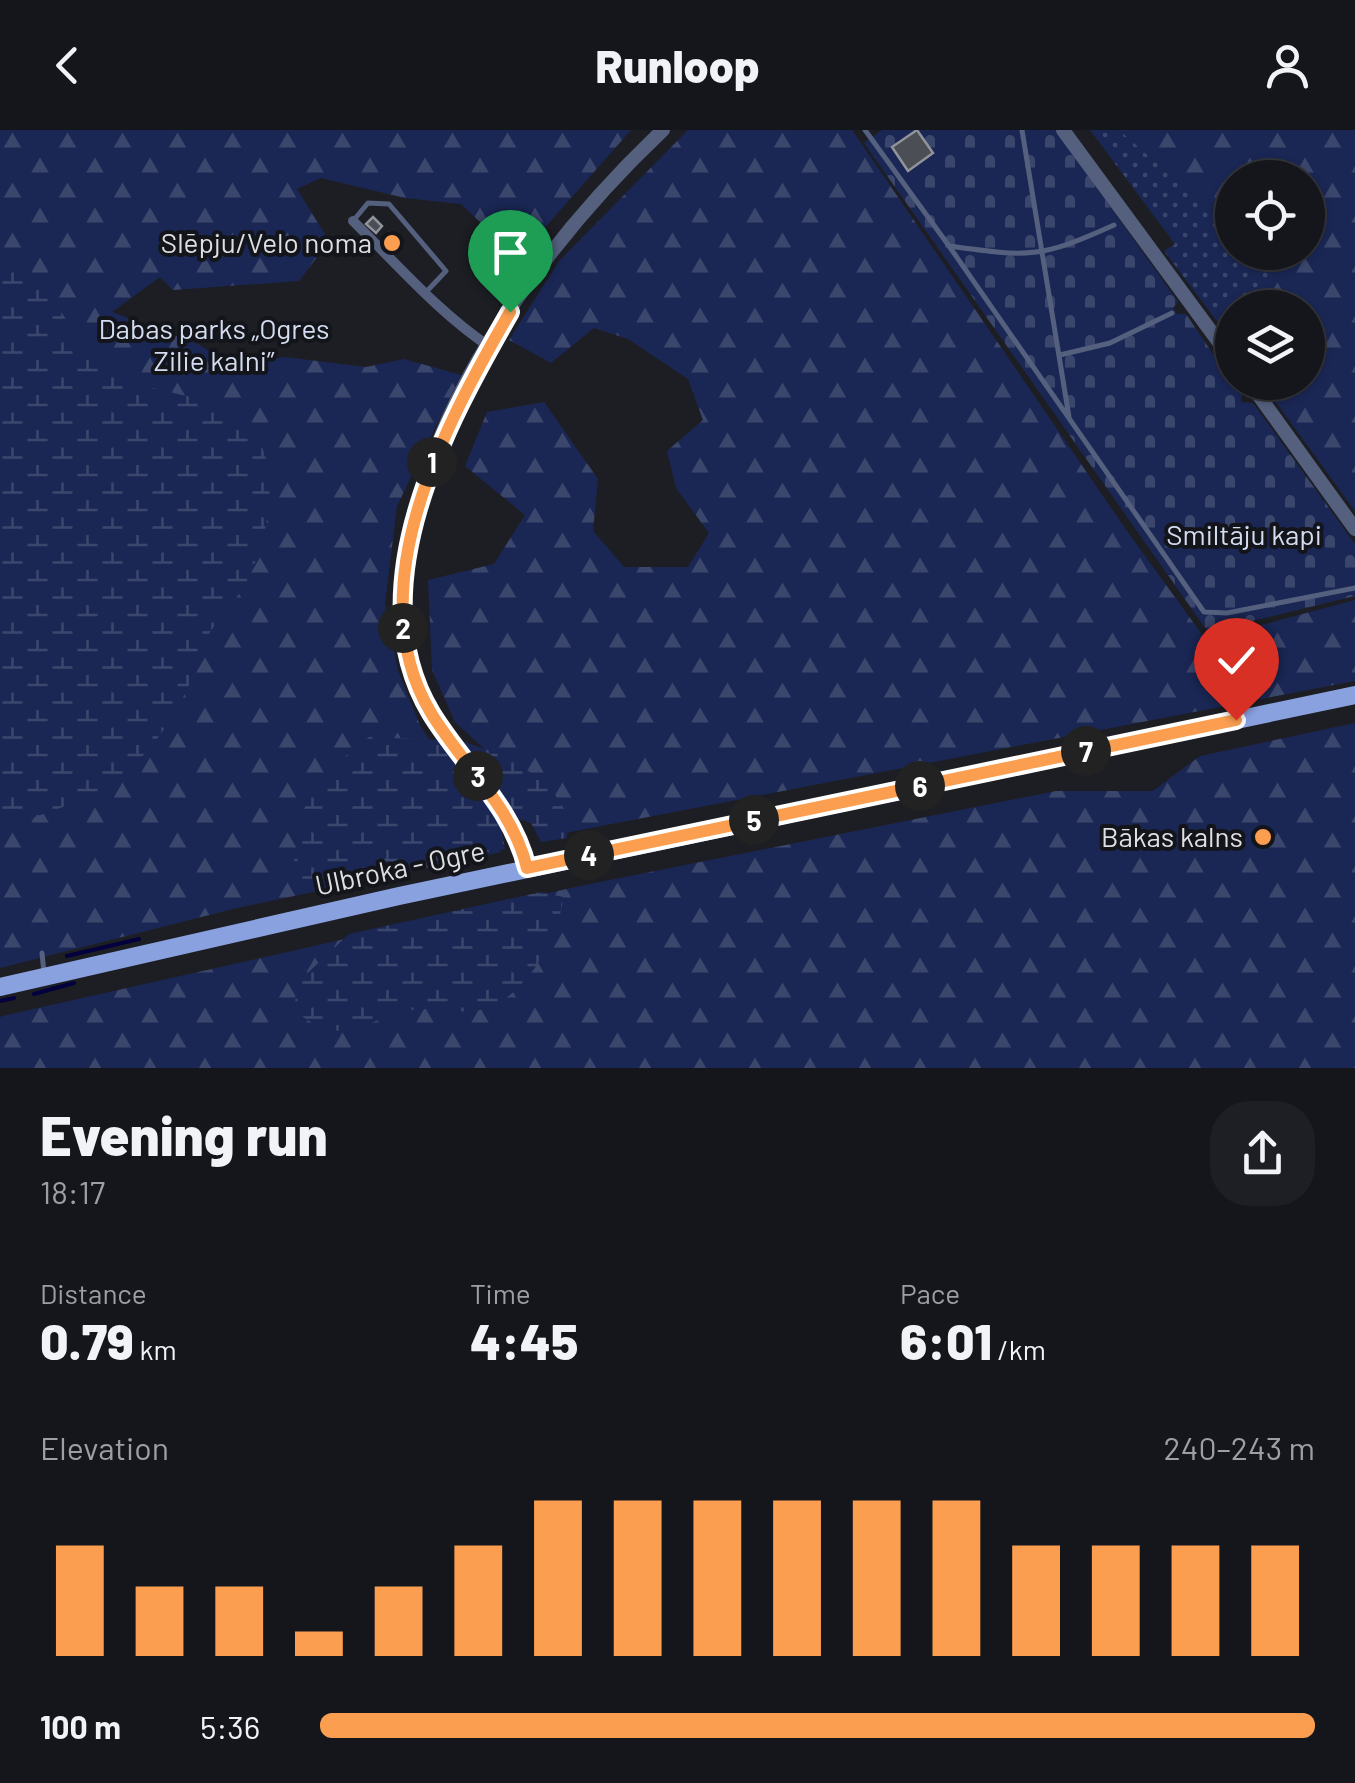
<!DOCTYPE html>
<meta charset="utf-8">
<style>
body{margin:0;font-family:Barlow,sans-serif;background:#1e1f24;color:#f1f3f6;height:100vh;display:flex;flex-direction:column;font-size:38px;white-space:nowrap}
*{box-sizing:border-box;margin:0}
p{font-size:32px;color:#9d9fa3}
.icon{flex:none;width:55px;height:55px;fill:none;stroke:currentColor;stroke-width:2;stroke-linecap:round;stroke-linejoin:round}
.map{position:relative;height:938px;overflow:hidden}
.sheet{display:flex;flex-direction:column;background:#15161b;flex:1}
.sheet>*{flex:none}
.buttons{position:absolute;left:1215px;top:30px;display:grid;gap:20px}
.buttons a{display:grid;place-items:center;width:110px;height:110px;border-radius:50%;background:#15161b;box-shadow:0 2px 8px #0004,0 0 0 2px #34353a;font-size:50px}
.pin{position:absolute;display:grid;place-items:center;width:85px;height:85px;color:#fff;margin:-102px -42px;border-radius:50% 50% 50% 0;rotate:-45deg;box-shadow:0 0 10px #0007}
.pin .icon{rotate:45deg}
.km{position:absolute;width:50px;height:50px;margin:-25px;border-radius:50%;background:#222;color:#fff;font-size:28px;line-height:50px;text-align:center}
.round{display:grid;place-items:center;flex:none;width:105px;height:105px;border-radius:40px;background:#1e1f24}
.headline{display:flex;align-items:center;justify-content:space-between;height:170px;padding:0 40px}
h1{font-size:55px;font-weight:800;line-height:75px}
.stats{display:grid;grid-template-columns:repeat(3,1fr);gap:15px;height:170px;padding:10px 40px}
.stats div{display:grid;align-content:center}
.stats b{font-size:50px;font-weight:800}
.stats small{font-size:28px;font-weight:400}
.stats p{font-size:28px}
.chart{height:280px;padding:20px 40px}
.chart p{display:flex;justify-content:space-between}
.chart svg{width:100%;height:180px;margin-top:10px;stroke:#fb9e50;stroke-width:6}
ul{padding:0 40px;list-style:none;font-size:32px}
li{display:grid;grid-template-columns:160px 120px 1fr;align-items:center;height:75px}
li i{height:25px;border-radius:12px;background:#fb9e50}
header{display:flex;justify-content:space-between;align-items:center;height:130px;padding:0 40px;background:#15161b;font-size:45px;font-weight:800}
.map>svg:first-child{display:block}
</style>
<header><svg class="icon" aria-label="back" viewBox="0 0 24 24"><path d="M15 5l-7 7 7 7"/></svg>Runloop<svg class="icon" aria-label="person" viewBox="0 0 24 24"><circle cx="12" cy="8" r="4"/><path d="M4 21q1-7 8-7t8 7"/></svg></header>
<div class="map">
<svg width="1355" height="938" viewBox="0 0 1355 938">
<defs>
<pattern id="grass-dots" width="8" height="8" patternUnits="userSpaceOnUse" patternTransform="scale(2.5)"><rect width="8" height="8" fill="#1a2754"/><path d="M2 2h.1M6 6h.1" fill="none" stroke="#3b466c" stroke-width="1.8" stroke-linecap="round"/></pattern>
<pattern id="forest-firs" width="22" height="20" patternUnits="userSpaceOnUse" patternTransform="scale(2.5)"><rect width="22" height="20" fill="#1a2754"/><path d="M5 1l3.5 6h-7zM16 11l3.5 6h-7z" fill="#3b466c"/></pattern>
<pattern id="wetland-marsh" width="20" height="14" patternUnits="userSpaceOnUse" patternTransform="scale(2.5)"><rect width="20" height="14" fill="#1a2754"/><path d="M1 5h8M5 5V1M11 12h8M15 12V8" fill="none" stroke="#3b466c"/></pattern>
<pattern id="cemetery-stones" width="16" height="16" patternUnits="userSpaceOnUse" patternTransform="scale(2.5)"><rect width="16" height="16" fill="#1a2754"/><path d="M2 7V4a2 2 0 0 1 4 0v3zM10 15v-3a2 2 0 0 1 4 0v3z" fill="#3b466c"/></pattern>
</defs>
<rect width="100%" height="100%" fill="#1c1e24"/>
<path fill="url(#grass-dots)" d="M1090 0H1119L1232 98V122L1260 123 1281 141 1257 177 1232 178V211L1164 121 1175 114Z"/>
<path fill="url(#forest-firs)" d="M0 0H631L518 128 461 74 405 68 321 48 297 59 329 111 299 151 173 160 160 147 112 182 198 214 233 235 285 227 366 237 404 229 461 245 397 376 385 474 398 541 420 595 501 722 237 778 0 838Z
M688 0H852L1129 404 1206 510 1355 470V551L544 707 517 649 455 592 432 540 428 450 494 434 525 385 465 336 487 282 544 272 598 349 593 401 624 437H688L709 403 676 358 667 321 703 290 688 249 628 209 594 198 551 233 509 210 559 131Z
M1119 0H1355V381L1262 253 1308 252V178L1257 177 1281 141 1260 123 1308 122V48H1232V98Z
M1355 593V938H0V887L7 885 580 756 1056 661H1153L1200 626Z"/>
<path fill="url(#wetland-marsh)" d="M0 130C54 149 66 203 105 236 147 272 222 255 255 304 284 346 265 425 239 464 227 481 213 495 203 514 196 527 195 543 188 557 173 590 149 625 119 647 87 671 39 687 0 697Z
M369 607 462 611 507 627 548 654 568 685 567 708 541 712 531 693 513 687 501 698 505 719 303 755 292 743 304 679 317 649Z
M541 762 563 767C560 807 524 871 480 880 457 885 432 876 410 880 360 891 344 920 295 881L296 854 349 804Z"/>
<path fill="url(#cemetery-stones)" d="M882 0H1056L1178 172 1173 178 1177 184H1186L1232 252 1243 260 1241 272 1253 273 1355 414V466L1208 502 864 13Z"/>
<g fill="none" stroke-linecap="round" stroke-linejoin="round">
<path stroke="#03003d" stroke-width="4" d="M67 826 139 809
M34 864 74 853
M0 871 14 868"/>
</g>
<path fill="#4b4e54" stroke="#90939a" stroke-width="2.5" d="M917 0 933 23 908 41 892 17Z
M373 87 382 96 376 103 366 94Z
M389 103 402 115 395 122 383 110Z"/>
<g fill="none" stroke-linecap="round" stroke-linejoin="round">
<path stroke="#54607e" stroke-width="5" d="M865 0 949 116C1028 127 1039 129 1114 95
M1022 0 1069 287
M353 91 368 73 389 74 446 141 427 161
M949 116 1204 482 1227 483 1355 458
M1060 225 1110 213 1172 183
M42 823 44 843"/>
<path stroke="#54607e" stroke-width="10" d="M353 91C397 134 439 183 490 217"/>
<path stroke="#54607e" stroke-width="14" d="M1063 0 1232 230
M1249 252 1355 399
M527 738C508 662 437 617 411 544 396 501 404 452 413 409 419 382 424 353 433 327 474 209 573 85 663 0"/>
<path stroke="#8aa1e0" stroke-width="18" d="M0 857 399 766 1355 565"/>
</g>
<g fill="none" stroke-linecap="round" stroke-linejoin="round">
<defs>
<path id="route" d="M510 182C446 293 356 458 431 583 464 637 512 676 527 738L1236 590"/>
</defs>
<use href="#route" stroke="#fff" stroke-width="20"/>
<use href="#route" stroke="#fb9e50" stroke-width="12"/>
</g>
<g fill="#fb9e50" stroke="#13151a" stroke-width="4">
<circle cx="392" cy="113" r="10"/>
<circle cx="1263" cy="707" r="10"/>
</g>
<g text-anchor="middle" stroke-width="8" stroke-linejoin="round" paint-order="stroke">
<g font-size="28" fill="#dddfe3" stroke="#13151a" text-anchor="end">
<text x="372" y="123">Slēpju/Velo noma</text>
<text x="1243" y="717">Bākas kalns</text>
</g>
<g font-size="28" fill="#d4dcf0" stroke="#13151a">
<text x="214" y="209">Dabas parks „Ogres<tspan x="214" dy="32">Zilie kalni”</tspan></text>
<text x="1244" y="415">Smiltāju kapi</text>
</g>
<g font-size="28" fill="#dddfe3" stroke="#13151a">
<text transform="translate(400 738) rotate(-12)" y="10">Ulbroka - Ogre</text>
</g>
</g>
</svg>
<div class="buttons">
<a><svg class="icon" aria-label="locate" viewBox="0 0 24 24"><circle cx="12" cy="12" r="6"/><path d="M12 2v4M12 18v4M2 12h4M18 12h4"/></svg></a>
<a><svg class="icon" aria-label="layers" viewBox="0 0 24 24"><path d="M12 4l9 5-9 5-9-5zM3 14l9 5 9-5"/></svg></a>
</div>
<div class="pin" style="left:510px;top:182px;background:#1e9e55"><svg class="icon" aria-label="arrive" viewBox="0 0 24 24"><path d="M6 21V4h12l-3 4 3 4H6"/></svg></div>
<div class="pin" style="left:1236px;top:590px;background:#d93025"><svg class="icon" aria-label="check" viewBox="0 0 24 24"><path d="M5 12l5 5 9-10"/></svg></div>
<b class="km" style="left:432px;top:332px">1</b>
<b class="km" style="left:403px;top:498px">2</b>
<b class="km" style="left:478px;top:646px">3</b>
<b class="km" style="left:589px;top:725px">4</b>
<b class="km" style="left:754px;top:690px">5</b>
<b class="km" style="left:920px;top:656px">6</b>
<b class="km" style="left:1086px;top:621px">7</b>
</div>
<section class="sheet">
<div class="headline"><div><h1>Evening run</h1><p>18:17</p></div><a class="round"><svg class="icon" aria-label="share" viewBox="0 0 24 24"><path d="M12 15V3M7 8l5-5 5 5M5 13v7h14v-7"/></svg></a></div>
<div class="stats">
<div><p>Distance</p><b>0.79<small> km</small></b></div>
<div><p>Time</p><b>4:45</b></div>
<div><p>Pace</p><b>6:01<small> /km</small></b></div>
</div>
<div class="chart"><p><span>Elevation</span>240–243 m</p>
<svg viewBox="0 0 160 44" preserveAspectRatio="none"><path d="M5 44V17M15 44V27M25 44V27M35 44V38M45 44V27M55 44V17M65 44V6M75 44V6M85 44V6M95 44V6M105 44V6M115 44V6M125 44V17M135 44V17M145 44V17M155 44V17"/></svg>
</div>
<ul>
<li><b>100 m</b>5:36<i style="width:100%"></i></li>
</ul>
</section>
